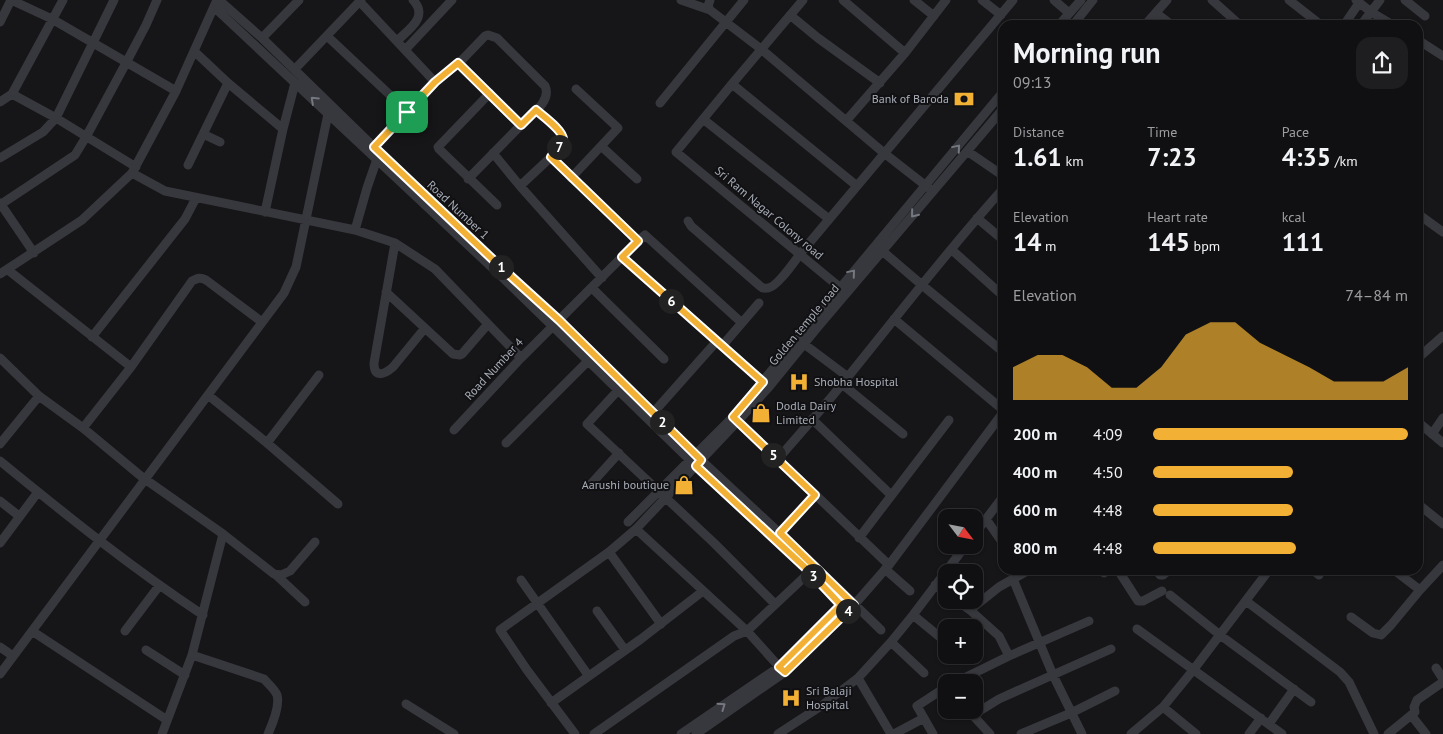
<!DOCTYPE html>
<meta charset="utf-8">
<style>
body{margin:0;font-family:"PT Sans",sans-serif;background:#1e1e20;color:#f1f3f6;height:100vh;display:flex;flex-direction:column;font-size:19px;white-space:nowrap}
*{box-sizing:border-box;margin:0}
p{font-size:16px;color:#9c9d9f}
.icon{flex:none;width:28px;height:28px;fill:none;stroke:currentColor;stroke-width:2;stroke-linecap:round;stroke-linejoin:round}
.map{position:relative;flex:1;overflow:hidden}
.details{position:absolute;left:998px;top:20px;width:425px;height:555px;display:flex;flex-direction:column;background:#101012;border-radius:15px;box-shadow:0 1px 4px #0004,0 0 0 1px #303032}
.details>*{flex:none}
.needle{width:32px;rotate:122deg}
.controls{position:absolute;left:938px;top:509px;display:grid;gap:10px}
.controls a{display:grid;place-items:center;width:45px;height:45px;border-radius:10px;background:#101012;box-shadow:0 1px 4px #0004,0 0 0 1px #303032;font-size:25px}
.pin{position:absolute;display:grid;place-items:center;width:42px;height:42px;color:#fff;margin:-21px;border-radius:10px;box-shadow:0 2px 8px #0006}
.km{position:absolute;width:25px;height:25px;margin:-12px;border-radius:50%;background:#222;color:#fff;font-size:14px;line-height:25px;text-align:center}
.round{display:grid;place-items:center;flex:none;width:52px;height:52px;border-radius:15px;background:#1e1e20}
.head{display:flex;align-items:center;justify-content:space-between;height:85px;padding:0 15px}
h1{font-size:28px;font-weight:800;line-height:38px}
.stats{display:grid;grid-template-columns:repeat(3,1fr);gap:8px;height:85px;padding:5px 15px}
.stats div{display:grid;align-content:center}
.stats b{font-size:25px;font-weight:800}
.stats small{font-size:14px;font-weight:400}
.stats p{font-size:14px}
.chart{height:140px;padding:10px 15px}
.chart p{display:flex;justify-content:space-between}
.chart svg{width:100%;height:90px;margin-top:5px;fill:#f2b134;opacity:.7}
ul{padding:0 15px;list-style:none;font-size:16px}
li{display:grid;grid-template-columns:80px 60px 1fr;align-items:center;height:38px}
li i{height:12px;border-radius:6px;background:#f2b134}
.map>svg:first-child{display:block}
</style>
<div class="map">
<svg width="1443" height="734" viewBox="0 0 1443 734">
<rect width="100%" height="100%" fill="#161618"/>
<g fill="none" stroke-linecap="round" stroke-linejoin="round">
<path stroke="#37383d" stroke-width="9" d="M11 0 52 19 176 91
M219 0 262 38 379 152 505 271 559 320 701 460 816 567 881 630
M681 0 710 10
M710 0 708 6 710 10 761 49 884 153 930 189
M803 0 732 84 676 152 843 290
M843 0 905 53
M914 0 934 16
M982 0 1001 15
M1054 0 1069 13
M1212 0 1240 25
M1289 0 1321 25
M1356 0 1371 12 1393 25
M1405 0 1425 16
M360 2 435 82 459 63
M214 7 501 276 696 466 810 573 847 612
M1156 13 1172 25
M790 15 818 38 880 83
M0 22 11 0
M1059 25 1081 0
M1073 25 1093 0
M1145 25 1167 0
M1344 25 1359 3
M1361 25 1380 0
M488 35 497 38 545 86C552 101 531 115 521 125L459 63 485 36Z
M327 36 407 111
M262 38 299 0
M1418 40 1443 56
M397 41C409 29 429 17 413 0
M405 50 452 0
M194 51 228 83 283 129
M295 69 361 0
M732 84 857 186
M490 93 438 147 439 149 497 205
M12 94 63 0
M0 102 12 94 56 118 136 167
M660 103 744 0
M703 119 829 219
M846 121 905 53 946 0
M203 134 220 142
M601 146 637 179
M374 147 435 82
M967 151 1002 175
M493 153 520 186 551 157 562 142 563 137 558 130 536 110
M551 157 638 241 622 257
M0 158 43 132 56 118 114 0
M188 165 228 83
M132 173 165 191 355 230 395 243 435 269 521 358
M571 178 618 128 576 89
M468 179 521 125
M520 186 602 278
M0 203 34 253
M0 205 75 155 86 137 126 63 146 25 157 0
M265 212 283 129 295 83
M1418 214 1443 232
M977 218 1002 239
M688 221 691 226 760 286C762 288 764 289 768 288 777 287 794 262 800 254L1013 0
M355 230 367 188 377 159
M638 241 645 235 742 323
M395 243 374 363C374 378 384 375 393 367L425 328
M880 249 922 285 1002 351
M952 250 1002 295
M8 270 131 367 192 281C198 278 200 277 206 280L262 322
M0 274 82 220 132 173 176 91 216 2
M592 288 664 359
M386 292 453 354 460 355 462 354 488 324
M894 319 1002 409
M92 337 185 219 196 198
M804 344 848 377
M722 346 759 303
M0 358 39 396 83 428 142 477 223 534 274 574 281 575 290 571 315 542
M1418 358 1443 336
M842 384 903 434
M622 386 587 424 714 543 775 604
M208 395 267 443 338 504
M653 413 717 341
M735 418 889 565
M812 419 891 495
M1418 422 1443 443
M83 428 131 367
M454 430 521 358 622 257 763 382
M1432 434 1443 418
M267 443 319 375
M506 443 592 357
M0 444 39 396
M778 459C801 432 825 406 847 378 898 315 948 250 1002 190
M0 461C66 515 132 568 203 615
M591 484 619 453
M0 501 19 516
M1418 504 1443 524
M986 519 1002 542
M628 522 733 417 1002 93
M636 529 747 631 783 671
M974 535 1002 498
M776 537 815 495
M859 538 949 420
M0 543 38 492
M609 552 661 624
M885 569 910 591
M1103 570 1104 573
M1118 570 1138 601H1143L1162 591
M1156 570 1160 575H1163L1169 570
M1313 570 1319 575
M1394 570 1420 590
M275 574 305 602
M1013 579 1029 570
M521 580 588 675
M935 585 946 593
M1170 595 1220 635 1311 702
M956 600 970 610
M1246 601 1340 672 1349 682 1374 734
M597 611 625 650
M913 615 946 642
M1351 617 1373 633 1381 635 1391 625 1420 590 1443 565
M1137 629 1282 734
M32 631 167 720
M125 631 159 586
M891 642 924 673
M0 647 13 656
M146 650 185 675
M192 655 264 679C268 684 274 688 277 695 280 705 272 725 268 734
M1009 656 999 636 970 610 999 587 1013 579 1053 675 1082 734
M1436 668 1443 679
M0 674 284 293 296 267 328 114
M858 678 891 734
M956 682 1009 656 1089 621
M551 703 641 639 703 591
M406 704 454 734
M968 710 990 734
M973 715 999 699 1111 649
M1411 715 1426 734
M1269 724 1294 689
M162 734 192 655 223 534
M575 734 527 670 500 630 609 552 636 529 738 421 769 387 817 328 1002 110
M594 734 734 636 747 631 813 569
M681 734 779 667 843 602
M696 734 785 672 854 605 889 565 1002 414
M778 734 821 706 858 678 891 642 913 615 966 545
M894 734 924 718
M933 734 917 706 946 687
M1021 734 1071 713 1115 691
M1131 734 1163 707
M1196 734 1163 707 1194 669 1269 570
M1249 734 1261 718
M1388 734 1415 712 1414 707 1417 700 1440 684 1443 683"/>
</g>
<defs><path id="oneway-chevron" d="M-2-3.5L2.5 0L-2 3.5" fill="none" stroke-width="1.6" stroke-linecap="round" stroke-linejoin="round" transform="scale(1.25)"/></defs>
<g stroke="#757881">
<use href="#oneway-chevron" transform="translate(314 100) rotate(-137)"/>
<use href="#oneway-chevron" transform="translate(957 148) rotate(-50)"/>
<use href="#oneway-chevron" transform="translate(914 214) rotate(129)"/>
<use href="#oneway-chevron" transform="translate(852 273) rotate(-50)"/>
<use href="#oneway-chevron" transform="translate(722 706) rotate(-35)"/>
</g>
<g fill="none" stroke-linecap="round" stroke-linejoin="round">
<defs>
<path id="route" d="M458 63 521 125 536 110C543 116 564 131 563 140 561 146 554 152 551 157L638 241 622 257 763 382 733 417 815 495 780 533 854 605 785 672 779 667 841 605 810 572 696 466 701 460 559 320 505 271 374 147 435 82Z"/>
</defs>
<use href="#route" stroke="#fff" stroke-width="10"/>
<use href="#route" stroke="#f2b134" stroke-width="6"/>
</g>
<defs>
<symbol id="bank-bare" viewBox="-9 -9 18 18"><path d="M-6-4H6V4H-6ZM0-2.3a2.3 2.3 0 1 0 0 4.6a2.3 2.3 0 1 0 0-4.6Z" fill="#f2b134" stroke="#111113" stroke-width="2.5" paint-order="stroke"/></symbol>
<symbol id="hospital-bare" viewBox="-9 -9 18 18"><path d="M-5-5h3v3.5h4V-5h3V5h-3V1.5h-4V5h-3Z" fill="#f2b134" stroke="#111113" stroke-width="2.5" paint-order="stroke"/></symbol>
<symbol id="shop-bare" viewBox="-9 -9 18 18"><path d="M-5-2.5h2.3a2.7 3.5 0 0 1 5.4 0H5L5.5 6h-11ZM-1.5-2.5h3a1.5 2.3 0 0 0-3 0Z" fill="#f2b134" stroke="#111113" stroke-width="2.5" paint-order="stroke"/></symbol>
</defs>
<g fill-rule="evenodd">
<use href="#bank-bare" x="950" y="85" width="28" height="28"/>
<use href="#hospital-bare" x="785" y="368" width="28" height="28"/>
<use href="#shop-bare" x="747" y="399" width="28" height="28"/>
<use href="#shop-bare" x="670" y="471" width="28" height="28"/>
<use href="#hospital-bare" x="777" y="684" width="28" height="28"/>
</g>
<g text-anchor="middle" stroke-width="4" stroke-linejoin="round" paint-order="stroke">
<g font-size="12" fill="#a8adb8" stroke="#111113" text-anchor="start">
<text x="949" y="103" text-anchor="end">Bank of Baroda</text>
<text x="814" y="386">Shobha Hospital</text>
<text x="776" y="410">Dodla Dairy<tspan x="776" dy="14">Limited</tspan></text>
<text x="669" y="489" text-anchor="end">Aarushi boutique</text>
<text x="806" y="695">Sri Balaji<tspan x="806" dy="14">Hospital</tspan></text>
</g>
<g font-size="12" fill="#a8adb8" stroke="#111113">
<text transform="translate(458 210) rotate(43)" y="4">Road Number 1</text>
<text transform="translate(769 213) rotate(40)" y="4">Sri Ram Nagar Colony road</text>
<text transform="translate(804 325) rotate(-50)" y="4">Golden temple road</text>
<text transform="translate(494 369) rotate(-47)" y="4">Road Number 4</text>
</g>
</g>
</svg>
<div class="controls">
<a><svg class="needle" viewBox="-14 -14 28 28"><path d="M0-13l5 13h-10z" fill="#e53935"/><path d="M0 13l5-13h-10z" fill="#9c9d9f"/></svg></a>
<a><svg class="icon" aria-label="locate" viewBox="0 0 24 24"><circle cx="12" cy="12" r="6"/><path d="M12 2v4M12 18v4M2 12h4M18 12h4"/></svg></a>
<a>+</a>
<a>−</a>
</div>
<div class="pin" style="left:407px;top:112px;background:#1e9e55"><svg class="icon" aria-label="arrive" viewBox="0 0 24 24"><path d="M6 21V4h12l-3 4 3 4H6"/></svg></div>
<b class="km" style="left:501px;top:267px">1</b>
<b class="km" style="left:662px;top:422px">2</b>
<b class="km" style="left:813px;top:576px">3</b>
<b class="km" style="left:848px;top:611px">4</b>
<b class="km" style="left:773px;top:455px">5</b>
<b class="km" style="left:671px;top:301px">6</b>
<b class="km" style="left:559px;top:147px">7</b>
<section class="details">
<div class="head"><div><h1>Morning run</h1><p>09:13</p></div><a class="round"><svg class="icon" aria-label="share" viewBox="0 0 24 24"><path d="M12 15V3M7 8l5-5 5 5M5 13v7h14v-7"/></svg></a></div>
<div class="stats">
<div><p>Distance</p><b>1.61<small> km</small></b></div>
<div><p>Time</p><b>7:23</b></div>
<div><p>Pace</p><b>4:35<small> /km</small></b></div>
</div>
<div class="stats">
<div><p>Elevation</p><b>14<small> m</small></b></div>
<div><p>Heart rate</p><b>145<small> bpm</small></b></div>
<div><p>kcal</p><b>111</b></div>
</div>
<div class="chart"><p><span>Elevation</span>74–84 m</p>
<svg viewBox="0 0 160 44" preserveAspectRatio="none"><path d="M0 44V28L10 22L20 22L30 28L40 38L50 38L60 28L70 12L80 6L90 6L100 16L110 22L120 28L130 35L140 35L150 35L160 28V44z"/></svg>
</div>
<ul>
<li><b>200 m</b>4:09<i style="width:100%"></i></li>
<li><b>400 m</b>4:50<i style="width:55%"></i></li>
<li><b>600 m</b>4:48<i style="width:55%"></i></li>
<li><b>800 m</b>4:48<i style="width:56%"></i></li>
</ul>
</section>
</div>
